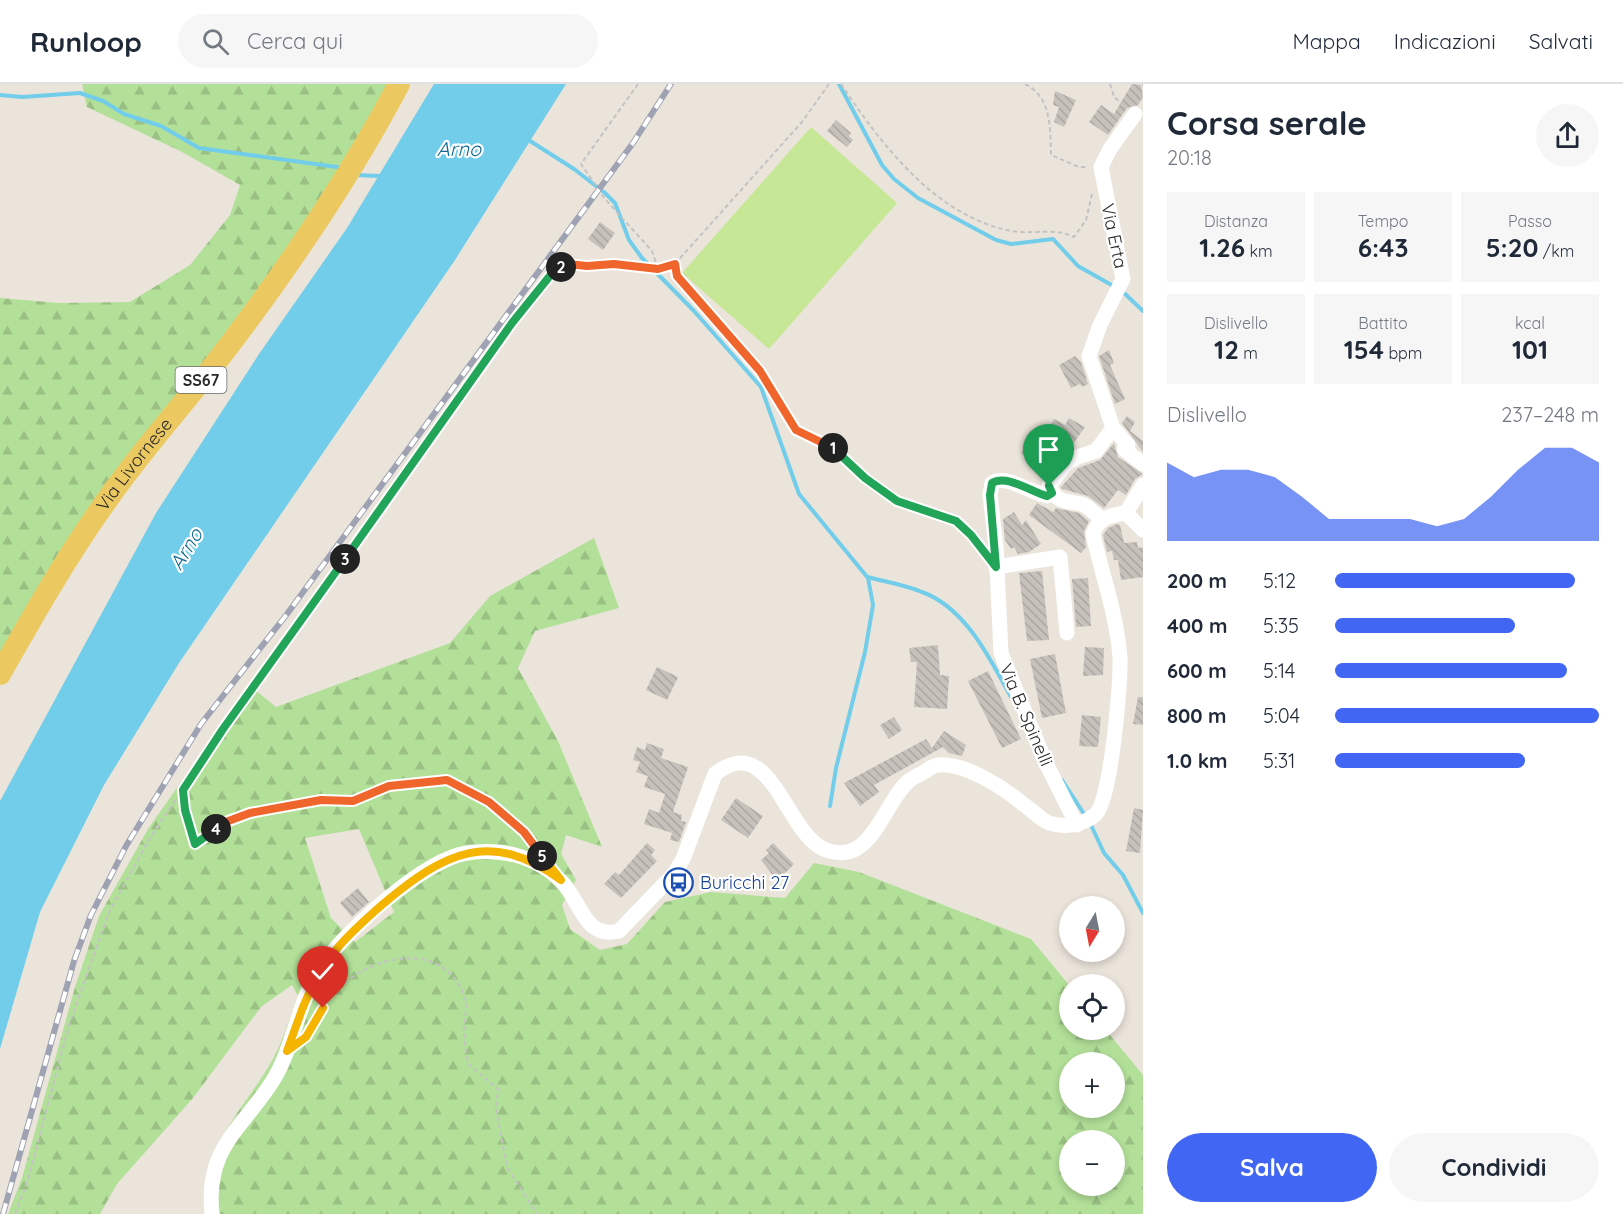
<!DOCTYPE html>
<html lang="it">
<meta charset="utf-8">
<style>
body{margin:0;font-family:Quicksand,sans-serif;background:#f6f6f7;color:#1f2937;height:100vh;display:flex;flex-direction:column;font-size:22px;white-space:nowrap}
*{box-sizing:border-box;margin:0}
p{font-size:20px;color:#747a83}
.icon{flex:none;width:33px;height:33px;fill:none;stroke:currentColor;stroke-width:2;stroke-linecap:round;stroke-linejoin:round}
.map{position:relative;flex:1;overflow:hidden}
.panel{display:flex;flex-direction:column;background:#fff;width:480px}
.panel>*{flex:none}
.needle{width:39px;rotate:190deg}
.fabs{position:absolute;left:1059px;top:812px;display:grid;gap:12px}
.fabs a{display:grid;place-items:center;width:66px;height:66px;border-radius:50%;background:#fff;box-shadow:0 3px 9px #0003;font-size:30px}
.pin{position:absolute;display:grid;place-items:center;width:51px;height:51px;color:#fff;margin:-62px -26px;border-radius:50% 50% 50% 0;rotate:-45deg;box-shadow:0 0 6px #0007}
.pin .icon{rotate:45deg}
.km{position:absolute;width:30px;height:30px;margin:-15px;border-radius:50%;background:#222;color:#fff;font-size:16px;line-height:30px;text-align:center}
.round{display:grid;place-items:center;flex:none;width:63px;height:63px;border-radius:32px;background:#f6f6f7}
.headline{display:flex;align-items:center;justify-content:space-between;height:102px;padding:0 24px}
h1{font-size:33px;font-weight:700;line-height:45px}
.figures{display:grid;grid-template-columns:repeat(3,1fr);gap:9px;height:102px;padding:6px 24px}
.figures div{display:grid;align-content:center;border-radius:0px;background:#f6f6f7;text-align:center}
.figures b{font-size:26px;font-weight:700}
.figures small{font-size:16px;font-weight:400}
.figures p{font-size:16px}
.chart{height:168px;padding:12px 24px}
.chart p{display:flex;justify-content:space-between}
.chart svg{width:100%;height:108px;margin-top:6px;fill:#4066f3;opacity:.7}
.primary-button{display:flex;gap:12px;margin-top:auto;padding:12px 24px}
.primary-button a{flex:1;height:69px;border-radius:36px;background:#4066f3;color:#fff;font-size:24px;font-weight:700;line-height:69px;text-align:center}
.primary-button a+a{background:#f6f6f7;color:#1f2937}
ul{padding:0 24px;list-style:none;font-size:20px}
li{display:grid;grid-template-columns:96px 72px 1fr;align-items:center;height:45px}
li i{height:15px;border-radius:8px;background:#4066f3}
header{display:flex;align-items:center;gap:36px;box-sizing:border-box;height:84px;padding:0 30px;background:#fff;border-bottom:2px solid #e0e1e3}
header strong{font-size:28px}
nav{display:flex;gap:33px;margin-inline-start:auto;font-size:21px}
.search{width:420px;height:54px;background:#f6f6f7;display:flex;align-items:center;gap:15px;box-sizing:border-box;padding:0 21px;border-radius:33px;color:#747a83;font-size:22px}
main{display:flex;flex:1;min-height:0}
.map>svg:first-child{display:block}
</style>
<header>
<strong>Runloop</strong>
<div class="search"><svg class="icon" aria-label="search" viewBox="0 0 24 24"><circle cx="10" cy="10" r="6"/><path d="M15 15l6 6"/></svg>Cerca qui</div>
<nav><a>Mappa</a><a>Indicazioni</a><a>Salvati</a></nav>
</header>
<main>
<div class="map">
<svg width="1143" height="1130" viewBox="0 0 1143 1130">
<defs>
<pattern id="forest-firs" width="22" height="20" patternUnits="userSpaceOnUse" patternTransform="scale(1.5)"><rect width="22" height="20" fill="#b3e099"/><path d="M5 1l3.5 6h-7zM16 11l3.5 6h-7z" fill="#9ac084"/></pattern>
<pattern id="building-back-hatch" width="6" height="6" patternUnits="userSpaceOnUse" patternTransform="scale(1.5)"><rect width="6" height="6" fill="#c6c1bb"/><path d="M-1 5l2 2M0 0l6 6M5-1l2 2" fill="none" stroke="#aaa6a1"/></pattern>
</defs>
<rect width="100%" height="100%" fill="#ebe4db"/>
<path fill="url(#forest-firs)" fill-rule="evenodd" d="M82 0H392L322 117 0 573V214L60 219 130 218 190 181 230 131 240 101 182 68 87 23Z
M594 454 619 524 535 547 518 584 558 657 602 763 566 751 561 770 576 796 562 821 570 845 600 866 627 860 665 818 711 808 785 814 814 779 859 788 1031 855 1069 901 1070 945H1105L1143 991V1130H207C195 1068 247 1023 274 973 284 954 290 932 298 912L292 901 261 923 193 1014 117 1100 100 1130H8L22 1094 75 903 99 832 148 745 249 601 276 623 450 559 490 512ZM359 745 394 828 355 858 331 834 305 754ZM1070 978H1114V1023H1070ZM1070 1056H1114V1101H1070Z"/>
<path fill="#c6e795" d="M811 43 897 119 769 265 682 189Z"/>
<path fill="#71cdea" d="M434 0H566L455 176 179 579 104 701 40 828 0 965V717L156 429 259 270 347 144Z"/>
<g fill="none" stroke-linecap="round" stroke-linejoin="round">
<path stroke="#71cdea" stroke-width="4" d="M839 0 882 81 894 95 918 114 996 156 1011 160 1053 155 1078 182 1115 203
M0 11 22 13 80 9 103 17 124 30 161 42 199 64 344 84
M527 55 574 85 605 109 615 119 629 156 642 174 694 227 761 303 799 410 868 494 873 521 865 568 836 684 830 722
M355 91 380 92
M1122 207 1143 227
M868 493C886 498 905 501 922 508 966 524 990 575 1011 613
M1062 696 1086 733
M1090 739 1104 769 1123 791 1143 829"/>
</g>
<path fill="url(#building-back-hatch)" d="M1132 0 1141 1 1143 13 1138 21 1127 24 1108 51 1089 38 1101 21 1114 30Z
M1055 7 1076 16 1064 43 1054 38 1059 23 1053 21Z
M836 36 851 49 849 52 853 56 847 63 827 47Z
M600 138 615 149 603 166 588 155Z
M1109 266 1114 279 1110 281 1125 315 1115 320 1099 272Z
M1075 272 1081 278 1088 300 1082 303 1080 300 1071 304 1059 281Z
M1127 332 1135 338 1130 347 1143 357V368L1122 339Z
M1069 334 1085 343 1068 367 1048 388 1021 369 1036 347 1044 353 1054 335 1065 341Z
M1114 359 1118 373 1143 390 1135 395 1126 411 1118 406 1104 424 1088 412 1062 405 1061 403 1078 384 1100 376Z
M1037 419 1053 428 1056 424 1079 429 1089 437 1084 447 1086 463 1081 469 1029 431Z
M1014 428 1022 441 1026 436 1041 460 1029 468 1018 470 1014 463 1011 465 1005 456 1003 435Z
M1117 440 1120 441 1124 459 1137 458 1138 464 1143 463V493L1121 496 1118 476H1114L1112 467 1107 468 1103 451 1108 444Z
M1042 487 1049 556 1027 557 1019 489Z
M1088 494 1091 542 1076 543 1072 495Z
M938 561 940 591 949 592 947 625 914 623 917 578H911L909 564Z
M1085 563 1104 564 1103 591 1083 592Z
M1055 570 1066 629 1042 634 1030 575Z
M657 583 678 593 667 616 646 606Z
M988 587 1021 655 1002 664 968 597Z
M1138 613H1143V641L1133 640Z
M1082 631 1101 633 1098 663 1079 662Z
M894 633 902 646 889 655 880 641Z
M944 647 966 661 962 672 949 669 943 663 874 701 879 708 860 722 844 699 926 655 932 664Z
M647 659 664 665 661 674 688 683 673 728 682 731 681 737 686 738 679 758 670 756 672 749 644 740 649 725 659 729 665 710 644 703 648 692 636 688 640 678 633 676 637 663 645 666Z
M736 714 763 732 748 754 721 736Z
M1134 724 1143 726 1140 769 1126 767Z
M647 759 655 766 651 771 657 777 621 814 604 800 615 788 619 791Z
M773 759 794 780 777 797 761 776 769 769 766 766Z
M358 804 369 818 352 833 340 819Z"/>
<g fill="none" stroke-linecap="round" stroke-linejoin="round">
<path stroke="#c3c3c3" stroke-width="2" stroke-dasharray="4.5 3" stroke-linecap="butt" d="M638 0 581 80 605 115 652 167 658 185
M829 0 802 38 674 181 677 192 760 287 796 346 829 361 865 394 897 417 956 437 983 467
M841 0C881 60 935 132 1011 147 1032 151 1053 143 1074 153L1086 136 1092 110
M1025 0C1052 13 1050 44 1051 71L1079 83H1088
M1110 0 1114 13 1124 21
M1143 0V2
M183 706 185 726 195 760 223 739 250 728 321 716 353 717 389 702 447 696 489 718 524 748 536 764
M309 947C318 933 326 917 338 905 373 870 442 856 464 911 469 923 463 936 464 948 464 958 466 969 468 980L498 1005 496 1025 507 1083 537 1130
M15 1130 27 1099 69 941 109 828 150 754 223 645 512 239 553 188 568 180 587 182 613 180 658 185 674 181"/>
<path stroke="#fff" stroke-width="15" d="M1135 30 1110 65 1101 83 1123 195 1100 241 1089 272 1113 344 1128 361 1124 365 1143 380
M1052 409 1047 412C1031 409 1007 390 992 399L990 411 996 462 1001 569 1045 677 1077 741
M1126 429 1143 401
M1102 435C1096 431 1088 422 1082 420 1068 417 1057 420 1049 402L1066 380 1077 373 1096 367 1113 344
M996 483 1060 473 1067 549
M212 1130C205 1065 240 1047 272 998 293 965 297 923 317 889 339 852 424 775 467 769 501 764 536 772 560 796 581 815 583 856 619 847L674 790 683 775 715 690C772 645 785 751 826 766 873 783 883 717 910 696 914 693 921 690 926 687 929 685 934 681 938 681 964 678 1004 704 1023 720 1031 725 1040 735 1049 739 1064 744 1084 741 1096 730 1111 715 1121 599 1120 574 1117 531 1102 491 1093 450 1098 434 1110 431 1126 429L1143 446"/>
<path stroke="#ebc860" stroke-width="22" id="s1" d="M0 590C34 530 67 472 107 416 146 360 193 310 234 255 294 175 352 89 399 0"/>
<defs>
<path id="rail" d="M3 1130 74 877 91 831 126 762 201 640 287 530 633 59 671 0"/>
</defs>
<use href="#rail" stroke="#9ea2b3" stroke-width="6"/>
<use href="#rail" stroke="#fff" stroke-width="4" stroke-dasharray="11" stroke-linecap="butt"/>
</g>
<g fill="none" stroke-linecap="round" stroke-linejoin="round">
<defs>
<path id="split-1" d="M833 364 865 394 897 417 956 437 971 451 996 483 990 411 992 399C1007 390 1031 408 1047 412L1052 409 1049 402"/>
<path id="split-2" d="M561 183 568 180 587 182 614 180 658 185 675 180 677 192 760 287 796 346 833 364"/>
<path id="split-3" d="M345 475 512 239 553 188 561 183"/>
<path id="split-4" d="M216 745 195 760 185 726 183 706 223 645 345 475"/>
<path id="split-5" d="M216 745 223 739 250 729 321 716 353 717 389 702 447 696 489 718 524 748 542 772"/>
<path id="split-6" d="M303 923C323 874 344 854 383 820 444 769 490 744 561 796L542 772"/>
<path id="split-7" d="M303 923 287 967 306 953 323 924"/>
</defs>
<use href="#split-1" stroke="#fff" stroke-width="12"/>
<use href="#split-2" stroke="#fff" stroke-width="12"/>
<use href="#split-3" stroke="#fff" stroke-width="12"/>
<use href="#split-4" stroke="#fff" stroke-width="12"/>
<use href="#split-5" stroke="#fff" stroke-width="12"/>
<use href="#split-6" stroke="#fff" stroke-width="12"/>
<use href="#split-7" stroke="#fff" stroke-width="12"/>
<use href="#split-1" stroke="#22a559" stroke-width="8"/>
<use href="#split-2" stroke="#f0652b" stroke-width="8"/>
<use href="#split-3" stroke="#22a559" stroke-width="8"/>
<use href="#split-4" stroke="#22a559" stroke-width="8"/>
<use href="#split-5" stroke="#f0652b" stroke-width="8"/>
<use href="#split-6" stroke="#f5b400" stroke-width="8"/>
<use href="#split-7" stroke="#f5b400" stroke-width="8"/>
</g>
<defs>
<symbol id="bus-ring" viewBox="-11 -11 22 22"><circle r="9.5" fill="#fff" stroke="#1a4fb4" stroke-width="1.5"/><path d="M-5-6H5V4H4V6H2V4H-2V6H-4V4H-5ZM-3.5-4V0h7V-4ZM-3.5 1.2v1.5H-2V1.2ZM2 1.2v1.5H3.5V1.2Z" fill="#1a4fb4"/></symbol>
</defs>
<g fill-rule="evenodd">
<use href="#bus-ring" x="662" y="782" width="33" height="33"/>
</g>
<g text-anchor="middle" stroke-width="4.5" stroke-linejoin="round" paint-order="stroke">
<rect fill="#fff" stroke="#696969" stroke-width="1.5" x="175.5" y="283" width="51" height="26" rx="4.5"/>
<g font-size="16" font-weight="bold" fill="#292929">
<text x="201" y="302">SS67</text>
</g>
<g font-size="18" fill="#292929" stroke="#fff">
<text transform="translate(1114 152) rotate(78)" y="6">Via Erta</text>
<text dy="6" stroke="none"><textPath href="#s1" startOffset="249">Via Livornese</textPath></text>
<text transform="translate(1026 631) rotate(67)" y="6">Via B. Spinelli</text>
</g>
<g font-size="18" fill="#164399" stroke="#fff" text-anchor="start">
<text x="700" y="805">Buricchi 27</text>
</g>
<g font-size="20" font-style="italic" fill="#126b94" stroke="#fff">
<text x="459" y="72">Arno</text>
<text transform="translate(186 465) rotate(-59)" y="7">Arno</text>
</g>
</g>
</svg>
<div class="fabs">
<a><svg class="needle" viewBox="-14 -14 28 28"><path d="M0-13l5 13h-10z" fill="#e53935"/><path d="M0 13l5-13h-10z" fill="#747a83"/></svg></a>
<a><svg class="icon" aria-label="locate" viewBox="0 0 24 24"><circle cx="12" cy="12" r="6"/><path d="M12 2v4M12 18v4M2 12h4M18 12h4"/></svg></a>
<a>+</a>
<a>−</a>
</div>
<div class="pin" style="left:1049px;top:402px;background:#1e9e55"><svg class="icon" aria-label="arrive" viewBox="0 0 24 24"><path d="M6 21V4h12l-3 4 3 4H6"/></svg></div>
<div class="pin" style="left:323px;top:924px;background:#d93025"><svg class="icon" aria-label="check" viewBox="0 0 24 24"><path d="M5 12l5 5 9-10"/></svg></div>
<b class="km" style="left:833px;top:364px">1</b>
<b class="km" style="left:561px;top:183px">2</b>
<b class="km" style="left:345px;top:475px">3</b>
<b class="km" style="left:216px;top:745px">4</b>
<b class="km" style="left:542px;top:772px">5</b>
</div>
<section class="panel">
<div class="headline"><div><h1>Corsa serale</h1><p>20:18</p></div><a class="round"><svg class="icon" aria-label="share" viewBox="0 0 24 24"><path d="M12 15V3M7 8l5-5 5 5M5 13v7h14v-7"/></svg></a></div>
<div class="figures">
<div><p>Distanza</p><b>1.26<small> km</small></b></div>
<div><p>Tempo</p><b>6:43</b></div>
<div><p>Passo</p><b>5:20<small> /km</small></b></div>
</div>
<div class="figures">
<div><p>Dislivello</p><b>12<small> m</small></b></div>
<div><p>Battito</p><b>154<small> bpm</small></b></div>
<div><p>kcal</p><b>101</b></div>
</div>
<div class="chart"><p><span>Dislivello</span>237–248 m</p>
<svg viewBox="0 0 160 44" preserveAspectRatio="none"><path d="M0 44V12L10 18L20 15L30 15L40 18L50 26L60 35L70 35L80 35L90 35L100 38L110 35L120 26L130 15L140 6L150 6L160 12V44z"/></svg>
</div>
<ul>
<li><b>200 m</b>5:12<i style="width:91%"></i></li>
<li><b>400 m</b>5:35<i style="width:68%"></i></li>
<li><b>600 m</b>5:14<i style="width:88%"></i></li>
<li><b>800 m</b>5:04<i style="width:100%"></i></li>
<li><b>1.0 km</b>5:31<i style="width:72%"></i></li>
</ul>
<div class="primary-button"><a>Salva</a><a>Condividi</a></div>
</section>
</main>
